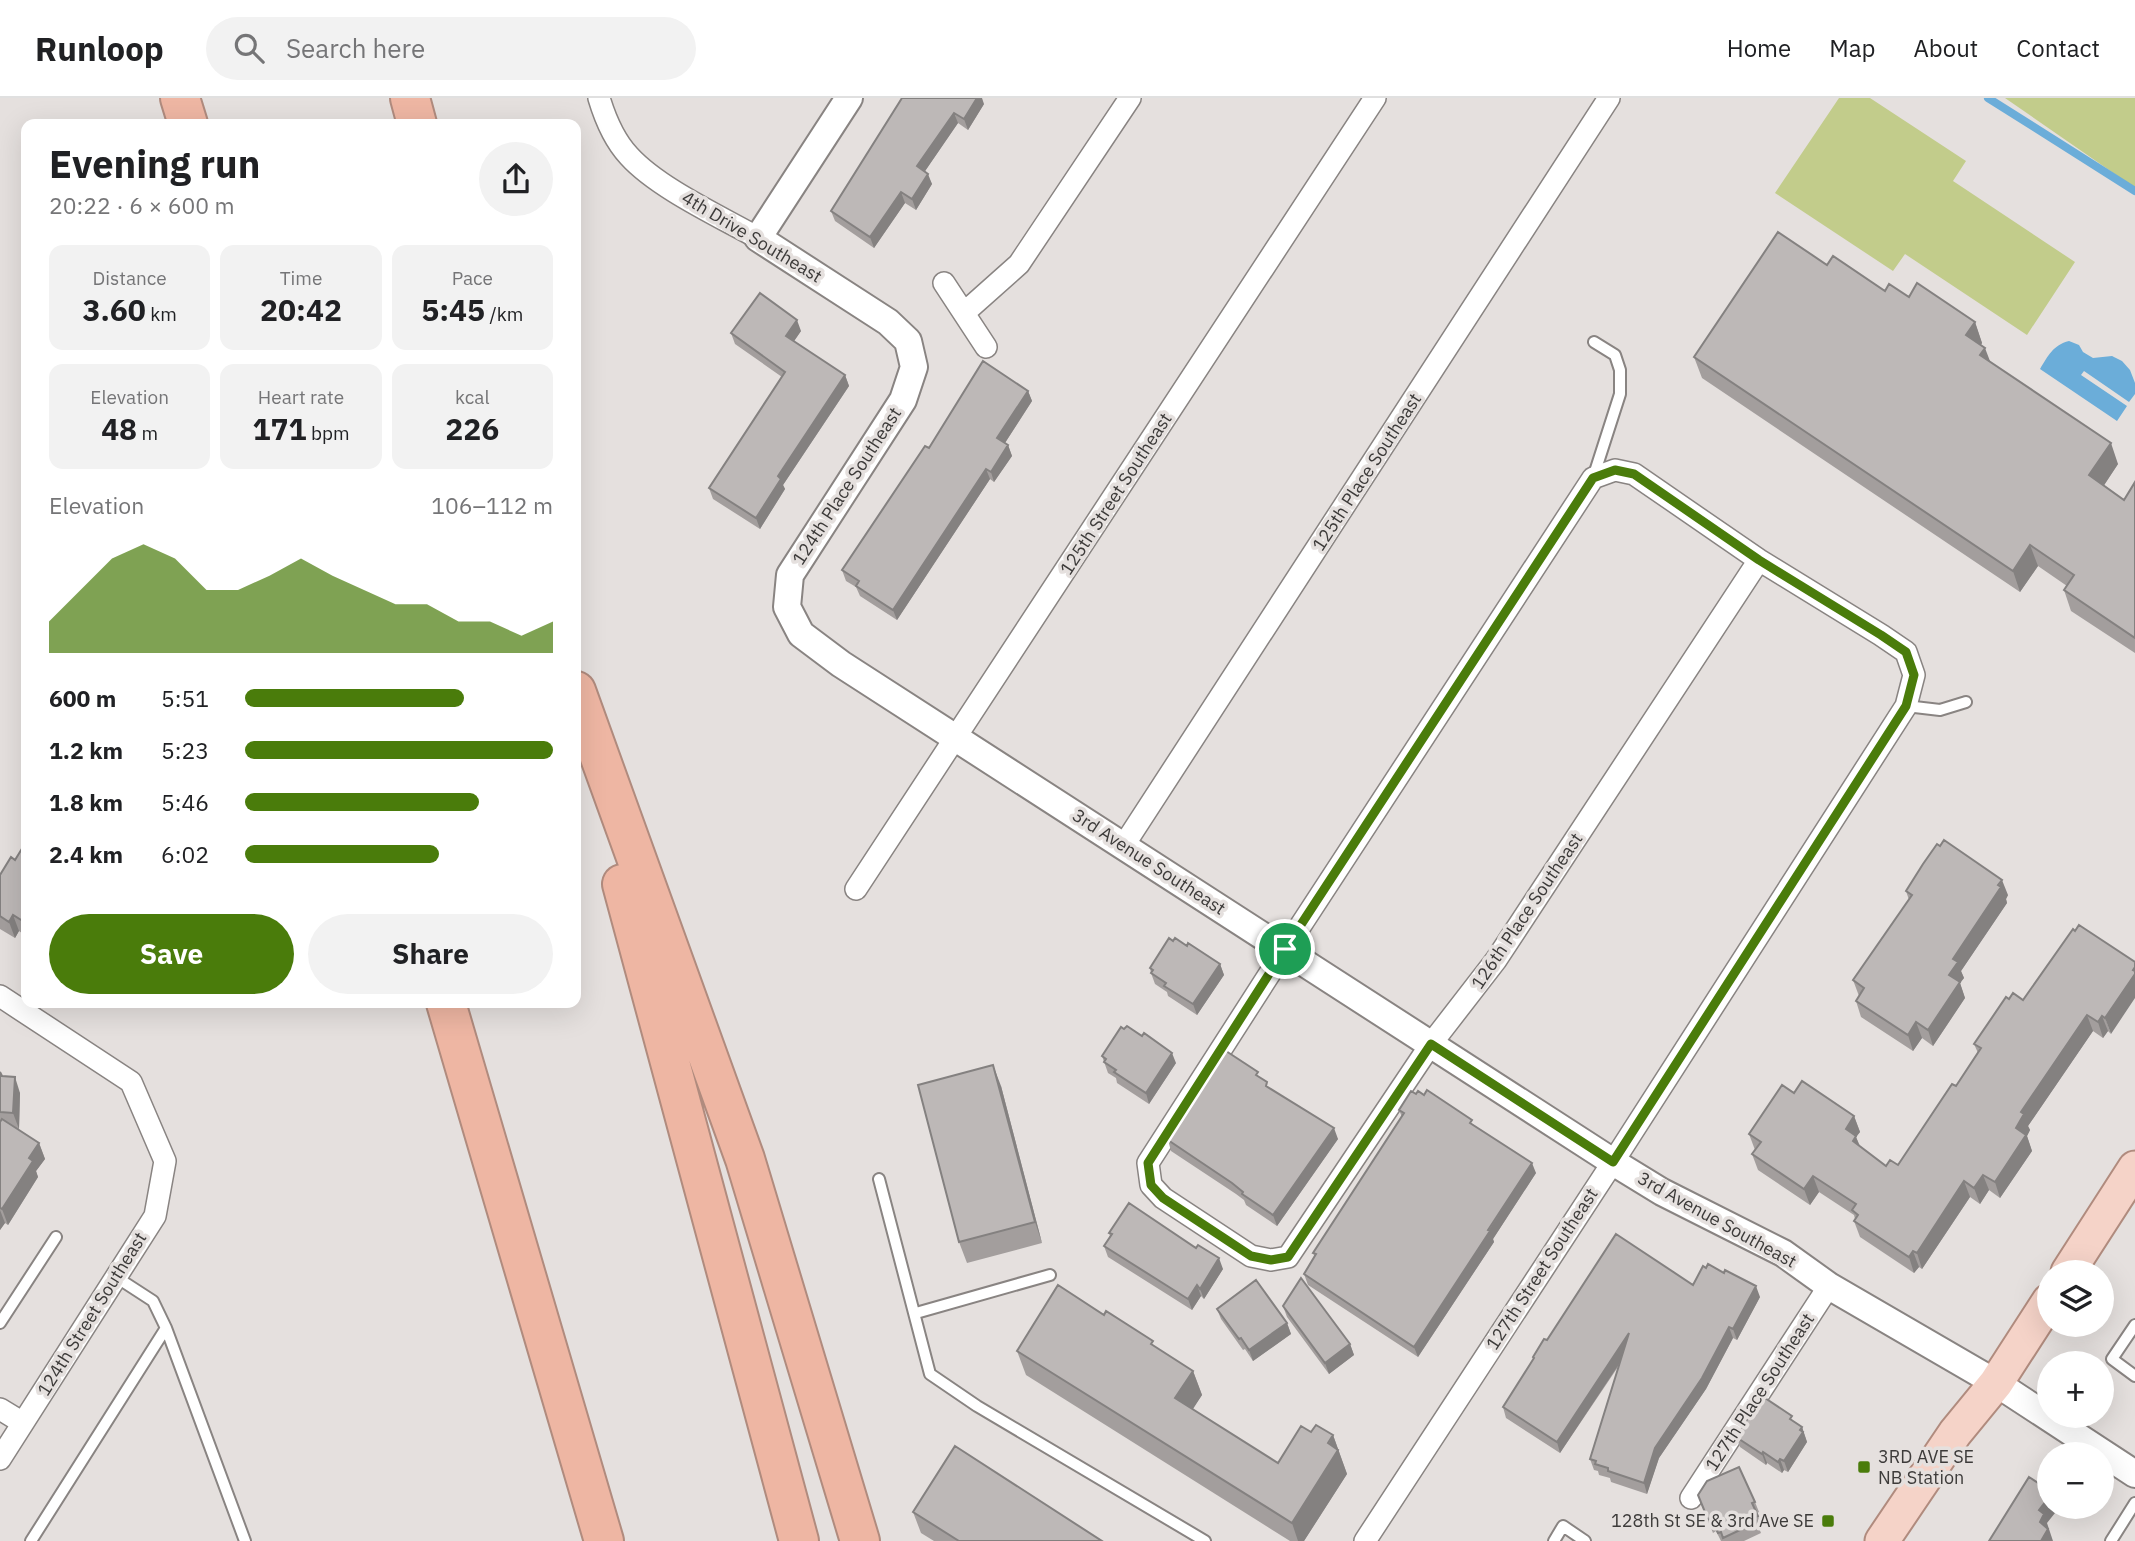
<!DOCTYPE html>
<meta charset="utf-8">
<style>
body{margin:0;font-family:"IBM Plex Sans",sans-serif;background:#f2f2f2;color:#202124;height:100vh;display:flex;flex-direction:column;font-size:26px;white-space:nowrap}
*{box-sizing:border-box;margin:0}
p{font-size:23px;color:#757577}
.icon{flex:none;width:38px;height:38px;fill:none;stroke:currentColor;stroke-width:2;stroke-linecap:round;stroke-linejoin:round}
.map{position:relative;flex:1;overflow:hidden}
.panel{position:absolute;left:21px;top:21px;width:560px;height:889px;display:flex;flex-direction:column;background:#fff;border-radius:14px;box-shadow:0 7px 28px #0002}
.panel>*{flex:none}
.controls{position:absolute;left:2037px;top:1162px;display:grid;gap:14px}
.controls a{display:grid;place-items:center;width:77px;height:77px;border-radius:50%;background:#fff;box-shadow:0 7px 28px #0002;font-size:35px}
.pin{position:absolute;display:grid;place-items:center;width:60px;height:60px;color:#fff;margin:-30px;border:4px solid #fff;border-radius:50%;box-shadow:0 2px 7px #0007}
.round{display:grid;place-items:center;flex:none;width:74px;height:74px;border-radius:37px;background:#f2f2f2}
.head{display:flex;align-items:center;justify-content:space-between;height:119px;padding:0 28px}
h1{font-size:38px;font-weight:800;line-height:52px}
.stats{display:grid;grid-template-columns:repeat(3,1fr);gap:10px;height:119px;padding:7px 28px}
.stats div{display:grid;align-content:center;border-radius:14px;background:#f2f2f2;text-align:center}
.stats b{font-size:30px;font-weight:800}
.stats small{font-size:19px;font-weight:400}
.stats p{font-size:19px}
.chart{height:196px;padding:14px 28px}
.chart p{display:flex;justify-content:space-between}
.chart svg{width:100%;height:126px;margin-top:7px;fill:#4a7c0b;opacity:.7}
.primary-button{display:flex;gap:14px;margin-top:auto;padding:14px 28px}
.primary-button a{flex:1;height:80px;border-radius:42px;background:#4a7c0b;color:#fff;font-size:28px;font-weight:800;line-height:80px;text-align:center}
.primary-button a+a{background:#f2f2f2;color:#202124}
ul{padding:0 28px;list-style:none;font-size:23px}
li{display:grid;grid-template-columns:112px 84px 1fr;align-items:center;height:52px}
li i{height:18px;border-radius:9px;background:#4a7c0b}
header{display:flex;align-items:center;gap:42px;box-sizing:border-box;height:98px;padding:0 35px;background:#fff;border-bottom:2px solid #e0e0e0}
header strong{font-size:33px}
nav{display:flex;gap:38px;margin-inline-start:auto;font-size:24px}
.search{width:490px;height:63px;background:#f2f2f2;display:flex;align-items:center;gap:18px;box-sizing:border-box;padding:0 24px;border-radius:38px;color:#757577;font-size:26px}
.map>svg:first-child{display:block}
</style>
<header>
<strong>Runloop</strong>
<div class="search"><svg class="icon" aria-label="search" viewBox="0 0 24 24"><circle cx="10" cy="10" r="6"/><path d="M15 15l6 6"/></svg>Search here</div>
<nav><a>Home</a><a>Map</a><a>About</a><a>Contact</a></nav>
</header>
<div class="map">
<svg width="2135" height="1443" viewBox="0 0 2135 1443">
<rect width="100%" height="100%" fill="#e5e0de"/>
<path fill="#c2cc8b" d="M1839 0H1870L1966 63 1953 83 2075 164 2027 237 1905 156 1893 173 1775 95Z
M2005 0H2135V90Z"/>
<path fill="#6badd9" d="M2069 243 2079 247 2083 254 2093 260 2112 258 2122 263 2130 272 2135 285V296L2129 304 2084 273 2081 277 2127 308 2117 323 2040 271C2048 258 2053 247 2069 243Z"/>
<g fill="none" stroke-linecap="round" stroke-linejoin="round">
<path stroke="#6badd9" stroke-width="8" d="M1988 0 2135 93"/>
<defs>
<path id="service" d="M1593 380 1620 296V272L1615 257 1594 244
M1906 608 1940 612 1966 604
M879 1081 930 1276 977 1308 1205 1443
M916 1215 1050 1177
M0 1225 56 1139
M2135 1227 2112 1261 2135 1278
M166 1230 245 1443
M31 1443 166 1230 153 1203 116 1179
M1554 1443 1563 1428 1585 1443
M2111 1443 2135 1405"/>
<path id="minor" d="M599 0C605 20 614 42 629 58 658 90 719 118 758 140
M944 185 986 249
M964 215 1019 166 1130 0
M1124 747 1609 0
M856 791 1375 0
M0 898 131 984 165 1063 155 1118 0 1361
M0 1311 23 1325
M1691 1400 1829 1188
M1365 1443 1613 1064 1906 608 1914 577 1906 554 1881 537 1759 462 1634 376 1615 372 1593 380 1299 830 1148 1065 1151 1087 1163 1100 1251 1158 1271 1162 1288 1159 1431 946 1496 862 1759 462"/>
<path id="tertiary" d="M849 0 758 140 888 224 908 243 914 269 903 302 790 477 787 509 801 536 841 566 1613 1064 1662 1094 1783 1155 1829 1188 1996 1285 2135 1376"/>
<path id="primary" d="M2068 1174 2135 1070
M1882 1443 1955 1335 1996 1285 2049 1203"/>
<path id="motorway" d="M180 0 188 26
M410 0 417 26
M576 593 745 1061 860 1443
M622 786 799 1443
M446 905 604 1443"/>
</defs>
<use href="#service" stroke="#898482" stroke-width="14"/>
<use href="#minor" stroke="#898482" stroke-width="24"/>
<use href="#tertiary" stroke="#898482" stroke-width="30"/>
<use href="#primary" stroke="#b08b7e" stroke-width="37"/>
<use href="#motorway" stroke="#b08b7e" stroke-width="42"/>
<use href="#service" stroke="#fff" stroke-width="10"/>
<use href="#minor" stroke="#fff" stroke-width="21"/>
<use href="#tertiary" stroke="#fff" stroke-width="26"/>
<use href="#primary" stroke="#f5d3c8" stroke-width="33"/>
<use href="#motorway" stroke="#eeb6a3" stroke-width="38"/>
</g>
<path fill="#a39e9d" d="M902 0 984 6 968 32 958 25 925 73 932 86 916 112 905 105 874 150 835 123 831 113Z
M1827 167 1885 193 1909 199 1975 224 1982 245 1981 247 1990 264 2118 366 2104 387 2124 402 2135 384V555L2071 513 2064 492 2067 488 2038 468 2020 494 1702 280 1694 259Z
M801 233 794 243 845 277 849 288 783 387 785 391 760 431 713 401 709 390 782 279 735 246 731 235Z
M1028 293 1032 303 1005 345 1008 347 1012 358 994 384 990 381 897 522 860 498 856 489 846 483 842 472 929 350Z
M26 744V838L19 833 15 840 0 831V777L15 762Z
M1906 793 2008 797 2006 801 2007 805 1961 873 1964 880 1960 885 1965 900 1933 948 1922 940 1913 953 1861 919 1856 903 1859 898 1853 882 1909 802Z
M2075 833 2111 936 2108 933 2103 940 2093 933 2028 1028 2030 1032 2027 1038 2032 1053 2000 1100 1989 1092 1980 1106 1970 1099 1922 1171 1919 1169 1914 1175 1860 1139 1854 1123 1855 1121 1854 1117 1819 1094 1810 1107 1758 1072 1752 1056 1755 1052 1749 1036 1794 995 1854 1018 1860 1034 1856 1039 1860 1048 1886 1068 1898 1067 1956 988 1978 955 1974 946 2009 901 2023 902Z
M1173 843 1187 848 1220 866 1224 877 1197 917 1168 898 1167 894 1155 886 1151 875 1150 870Z
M1102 958 1176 965 1149 1006 1117 985 1116 980 1108 975Z
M0 974 2 978 20 995 19 1031H17L39 1045 45 1061 36 1073 38 1079 8 1127 5 1125 0 1132Z
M1259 979 1269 990 1338 1041 1277 1128 1246 1107 1244 1102 1236 1096 1171 1053 1168 1042Z
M1001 988 1042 1145 967 1165 959 1144Z
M1399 1012 1474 1027 1536 1075 1493 1141 1494 1144 1418 1259 1308 1187 1304 1176 1315 1159 1313 1155 1402 1019Z
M1109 1135 1223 1171 1204 1201 1201 1198 1192 1212 1108 1159 1104 1148 1110 1138Z
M1693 1187 1760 1199 1737 1242 1733 1240 1706 1291 1659 1360 1647 1396 1611 1384 1610 1380 1599 1377 1598 1373 1594 1372 1590 1361 1620 1266 1560 1355 1506 1320 1503 1309 1533 1262V1259L1547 1242Z
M1283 1208 1350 1246 1354 1257 1329 1276 1287 1219Z
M1217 1211 1287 1225 1291 1236 1253 1263 1245 1251 1243 1252 1221 1221Z
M1155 1249 1193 1273 1202 1297 1192 1311 1278 1365 1311 1334 1333 1337 1347 1376 1304 1443H1290L1026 1277 1017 1253Z
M1794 1323 1802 1329 1807 1344 1788 1374 1784 1372 1782 1375 1767 1365 1766 1367 1740 1349 1736 1339Z
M1698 1397 1755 1404 1759 1414 1757 1415 1762 1428 1759 1430 1761 1435 1744 1443H1721L1716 1433 1713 1435Z
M913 1414 1102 1443H934L921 1435Z"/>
<path fill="#848180" d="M977 0H982L984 6 968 32 964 21Z
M954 15 958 25 921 79 917 68Z
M928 76 932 86 916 112 912 101Z
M901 94 905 105 874 150 870 139Z
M797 222 801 233 790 249 786 238Z
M1975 224 1982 245 1973 258 1966 237Z
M1985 250 1993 271 1980 257Z
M845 277 849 288 783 387 785 391 760 431 756 420 778 378Z
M1028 293 1032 303 1001 351 997 340Z
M2111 345 2118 366 2097 398 2089 377Z
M1008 347 1012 358 994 384 991 374Z
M986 371 990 381 897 522 893 512Z
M2030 447 2038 468 2020 494 2013 473Z
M2002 782 2008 797 2006 801 2007 805 1961 873 1964 880 1960 885 1965 900 1933 948 1928 932 1949 877 1953 861Z
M13 817 19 833 15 840 9 824Z
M1220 866 1224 877 1197 917 1193 906Z
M2135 869V900L2111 936 2105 920Z
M2087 917 2093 933 2028 1028 2030 1032 2027 1038 2032 1053 2000 1100 1995 1084 2021 1014Z
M2102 918 2108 933 2103 940 2098 924Z
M1916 924 1922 940 1913 953 1908 937Z
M1172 955 1176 965 1149 1006 1146 995Z
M993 967 1001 988 1042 1145 1035 1124Z
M15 979 20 995 19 1031 13 1015Z
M1854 1018 1860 1034 1856 1039 1862 1054 1859 1059 1846 1031Z
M1334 1030 1338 1041 1277 1128 1273 1117Z
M39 1045 45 1061 36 1073 38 1079 8 1127 2 1111 29 1060Z
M1532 1065 1536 1075 1493 1141 1494 1144 1418 1259 1414 1249Z
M1983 1077 1989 1092 1980 1106 1974 1090Z
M1813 1078 1819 1094 1810 1107 1804 1091Z
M1964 1083 1970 1099 1922 1171 1917 1155Z
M0 1112 5 1125 0 1132Z
M1913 1153 1919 1169 1914 1175 1909 1159Z
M1219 1160 1223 1171 1204 1201 1200 1191Z
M1197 1187 1201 1198 1192 1212 1188 1201Z
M1756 1188 1760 1199 1737 1242 1733 1231Z
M1287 1225 1291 1236 1253 1263 1249 1252Z
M1729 1229 1733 1240 1706 1291 1659 1360 1647 1396 1644 1385 1655 1350Z
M1629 1235 1633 1245 1560 1355 1557 1344Z
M1350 1246 1354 1257 1329 1276 1325 1265Z
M1193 1273 1202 1297 1184 1325 1175 1300Z
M1802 1329 1807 1344 1788 1374 1784 1363Z
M1333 1337 1347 1376 1304 1443H1298L1292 1425Z
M1763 1354 1767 1365 1766 1367 1762 1356Z
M1780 1361 1784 1372 1782 1375 1778 1364Z
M2049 1399V1409H2058L2059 1410 2047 1425 2053 1443H2041L2039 1412Z"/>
<path fill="#bdb8b7" stroke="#848180" stroke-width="2" d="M902 0H977L964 21 954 15 917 68 928 76 912 101 901 94 870 139 831 113Z
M1778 134 1827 167 1833 158 1885 193 1889 186 1909 199 1917 185 1975 224 1966 237 1985 250 1980 257 2111 345 2089 377 2124 402 2135 384V540L2064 492 2074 477 2030 447 2013 473 1694 259Z
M760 195 797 222 786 238 845 277 778 378 781 381 756 420 709 390 785 274 731 235Z
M983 263 1028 293 997 340 1008 347 991 374 986 371 893 512 856 488 859 483 842 472 925 348 929 350Z
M1944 742 2002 782 1998 787 2001 789 1953 861 1958 864 1949 877 1960 884 1928 932 1916 924 1908 937 1856 903 1864 890 1853 882 1912 797 1906 793 1923 766 1937 746 1940 748Z
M26 744V825L13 817 9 824 0 818V777L11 759 15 762Z
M2079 827 2135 864V869L2133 872 2135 873V876L2105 920 2102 918 2098 924 2087 917 2021 1014 2024 1016 2016 1030 2026 1037 1995 1084 1983 1077 1974 1090 1964 1083 1917 1155 1913 1153 1909 1159 1854 1123 1858 1117 1852 1112 1856 1106 1813 1078 1804 1091 1752 1056 1761 1044 1749 1036 1782 987 1794 995 1802 983 1854 1018 1846 1031 1856 1038 1853 1043 1886 1068 1890 1062 1898 1067 1952 986 1956 988 1981 950 1974 946 2006 899 2009 901 2013 895 2023 902 2073 831 2075 833Z
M1169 840 1173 843 1175 840 1187 848 1188 845 1220 866 1193 906 1164 888 1166 885 1151 875 1153 872 1150 870Z
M1127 928 1142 938 1144 935 1172 955 1146 995 1114 974 1116 972 1104 964 1106 961 1102 958 1121 929 1124 931Z
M1226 953 1258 974 1256 977 1267 984 1266 988 1334 1030 1273 1117 1242 1096 1243 1094 1232 1085 1168 1042Z
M993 967 1035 1124 959 1144 918 987Z
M0 974 2 978 15 979 13 1015 0 1014Z
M1427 992 1472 1022 1470 1025 1532 1065 1488 1132 1490 1133 1414 1249 1304 1176 1316 1156 1313 1155 1404 1015 1399 1012 1411 993 1416 996 1418 993 1424 997Z
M2 1021 39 1045 29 1060 33 1063 2 1111 0 1110V1024Z
M1129 1105 1196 1150 1198 1147 1219 1160 1200 1191 1197 1187 1188 1201 1104 1148 1112 1136 1109 1135Z
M1616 1136 1693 1187 1703 1168 1706 1170 1708 1166 1724 1175 1725 1172 1756 1188 1733 1231 1729 1229 1702 1280 1655 1350 1644 1385 1608 1373V1370L1595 1366 1596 1363 1590 1361 1629 1235 1557 1344 1503 1309 1534 1260 1533 1259 1544 1241 1547 1242Z
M1301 1180 1350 1246 1325 1265 1283 1208Z
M1256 1182 1287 1225 1249 1252 1241 1240 1239 1241 1217 1211Z
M1058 1187 1104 1217 1106 1213 1153 1243 1151 1246 1193 1273 1175 1300 1278 1365 1301 1328 1311 1334 1316 1327 1333 1337 1328 1345 1338 1352 1292 1425 1017 1253Z
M1762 1298 1792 1318 1790 1321 1802 1329 1800 1332 1803 1334 1784 1363 1780 1361 1778 1364 1763 1354 1762 1356 1736 1339Z
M955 1348 1102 1443H959L913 1414Z
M1739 1369 1755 1404 1752 1405 1758 1418 1754 1419 1757 1424 1723 1440 1721 1434 1718 1435 1712 1422 1709 1424 1698 1397 1707 1383Z
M2029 1379 2049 1392V1399L2039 1412 2044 1416 2040 1424 2048 1431 2041 1443H1989Z"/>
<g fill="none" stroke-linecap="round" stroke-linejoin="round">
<defs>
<path id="route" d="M1615 372 1634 376 1759 462 1881 537 1906 554 1914 577 1906 608 1613 1064 1431 946 1288 1159 1271 1162 1251 1158 1163 1100 1151 1087 1148 1065 1285 851 1593 380Z"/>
</defs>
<use href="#route" stroke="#fff" stroke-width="14"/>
<use href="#route" stroke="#4a7c0b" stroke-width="9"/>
</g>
<g fill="#4a7c0b" stroke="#e5e0de" stroke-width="2.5">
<rect x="1857" y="1362" width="14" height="14" rx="3.5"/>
<rect x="1821" y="1416" width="14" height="14" rx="3.5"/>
</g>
<g text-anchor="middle" stroke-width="7" stroke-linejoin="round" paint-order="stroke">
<g font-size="18" fill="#3d3b3a" stroke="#e5e0de">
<text transform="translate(752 139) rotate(31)" y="6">4th Drive Southeast</text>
<text transform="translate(1367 374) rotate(-57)" y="6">125th Place Southeast</text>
<text transform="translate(847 388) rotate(-57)" y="6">124th Place Southeast</text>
<text transform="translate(1116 396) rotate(-57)" y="6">125th Street Southeast</text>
<text transform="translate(1149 764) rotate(33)" y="6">3rd Avenue Southeast</text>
<text transform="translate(1527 813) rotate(-56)" y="6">126th Place Southeast</text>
<text transform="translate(1717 1122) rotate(29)" y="6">3rd Avenue Southeast</text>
<text transform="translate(1542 1171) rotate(-57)" y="6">127th Street Southeast</text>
<text transform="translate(92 1216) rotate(-58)" y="6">124th Street Southeast</text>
<text transform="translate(1760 1294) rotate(-57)" y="6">127th Place Southeast</text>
</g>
<g font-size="18" fill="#3d3b3a" stroke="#e5e0de" text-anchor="start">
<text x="1878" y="1365">3RD AVE SE<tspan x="1878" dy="21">NB Station</tspan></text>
<text x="1814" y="1429" text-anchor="end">128th St SE &amp; 3rd Ave SE</text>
</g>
</g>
</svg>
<div class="controls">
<a><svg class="icon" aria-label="layers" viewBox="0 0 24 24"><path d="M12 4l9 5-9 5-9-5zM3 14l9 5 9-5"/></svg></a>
<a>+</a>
<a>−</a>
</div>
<div class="pin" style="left:1285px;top:851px;background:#1e9e55"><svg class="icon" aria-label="arrive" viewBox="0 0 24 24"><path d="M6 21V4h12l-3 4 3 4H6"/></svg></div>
<section class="panel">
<div class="head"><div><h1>Evening run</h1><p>20:22 · 6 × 600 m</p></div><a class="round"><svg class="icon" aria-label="share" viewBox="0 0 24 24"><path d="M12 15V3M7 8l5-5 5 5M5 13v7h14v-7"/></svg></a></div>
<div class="stats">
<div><p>Distance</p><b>3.60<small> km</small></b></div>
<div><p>Time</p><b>20:42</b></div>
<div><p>Pace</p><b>5:45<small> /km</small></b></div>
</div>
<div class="stats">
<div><p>Elevation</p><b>48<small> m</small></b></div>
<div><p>Heart rate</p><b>171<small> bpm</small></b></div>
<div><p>kcal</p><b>226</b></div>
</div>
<div class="chart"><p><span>Elevation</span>106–112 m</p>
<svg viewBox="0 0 160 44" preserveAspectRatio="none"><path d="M0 44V33L10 22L20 11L30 6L40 11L50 22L60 22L70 17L80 11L90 17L100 22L110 27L120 27L130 33L140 33L150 38L160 33V44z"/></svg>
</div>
<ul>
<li><b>600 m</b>5:51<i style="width:71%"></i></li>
<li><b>1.2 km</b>5:23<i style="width:100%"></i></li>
<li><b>1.8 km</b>5:46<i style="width:76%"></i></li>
<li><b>2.4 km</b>6:02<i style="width:63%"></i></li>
</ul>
<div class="primary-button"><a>Save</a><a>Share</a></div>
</section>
</div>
